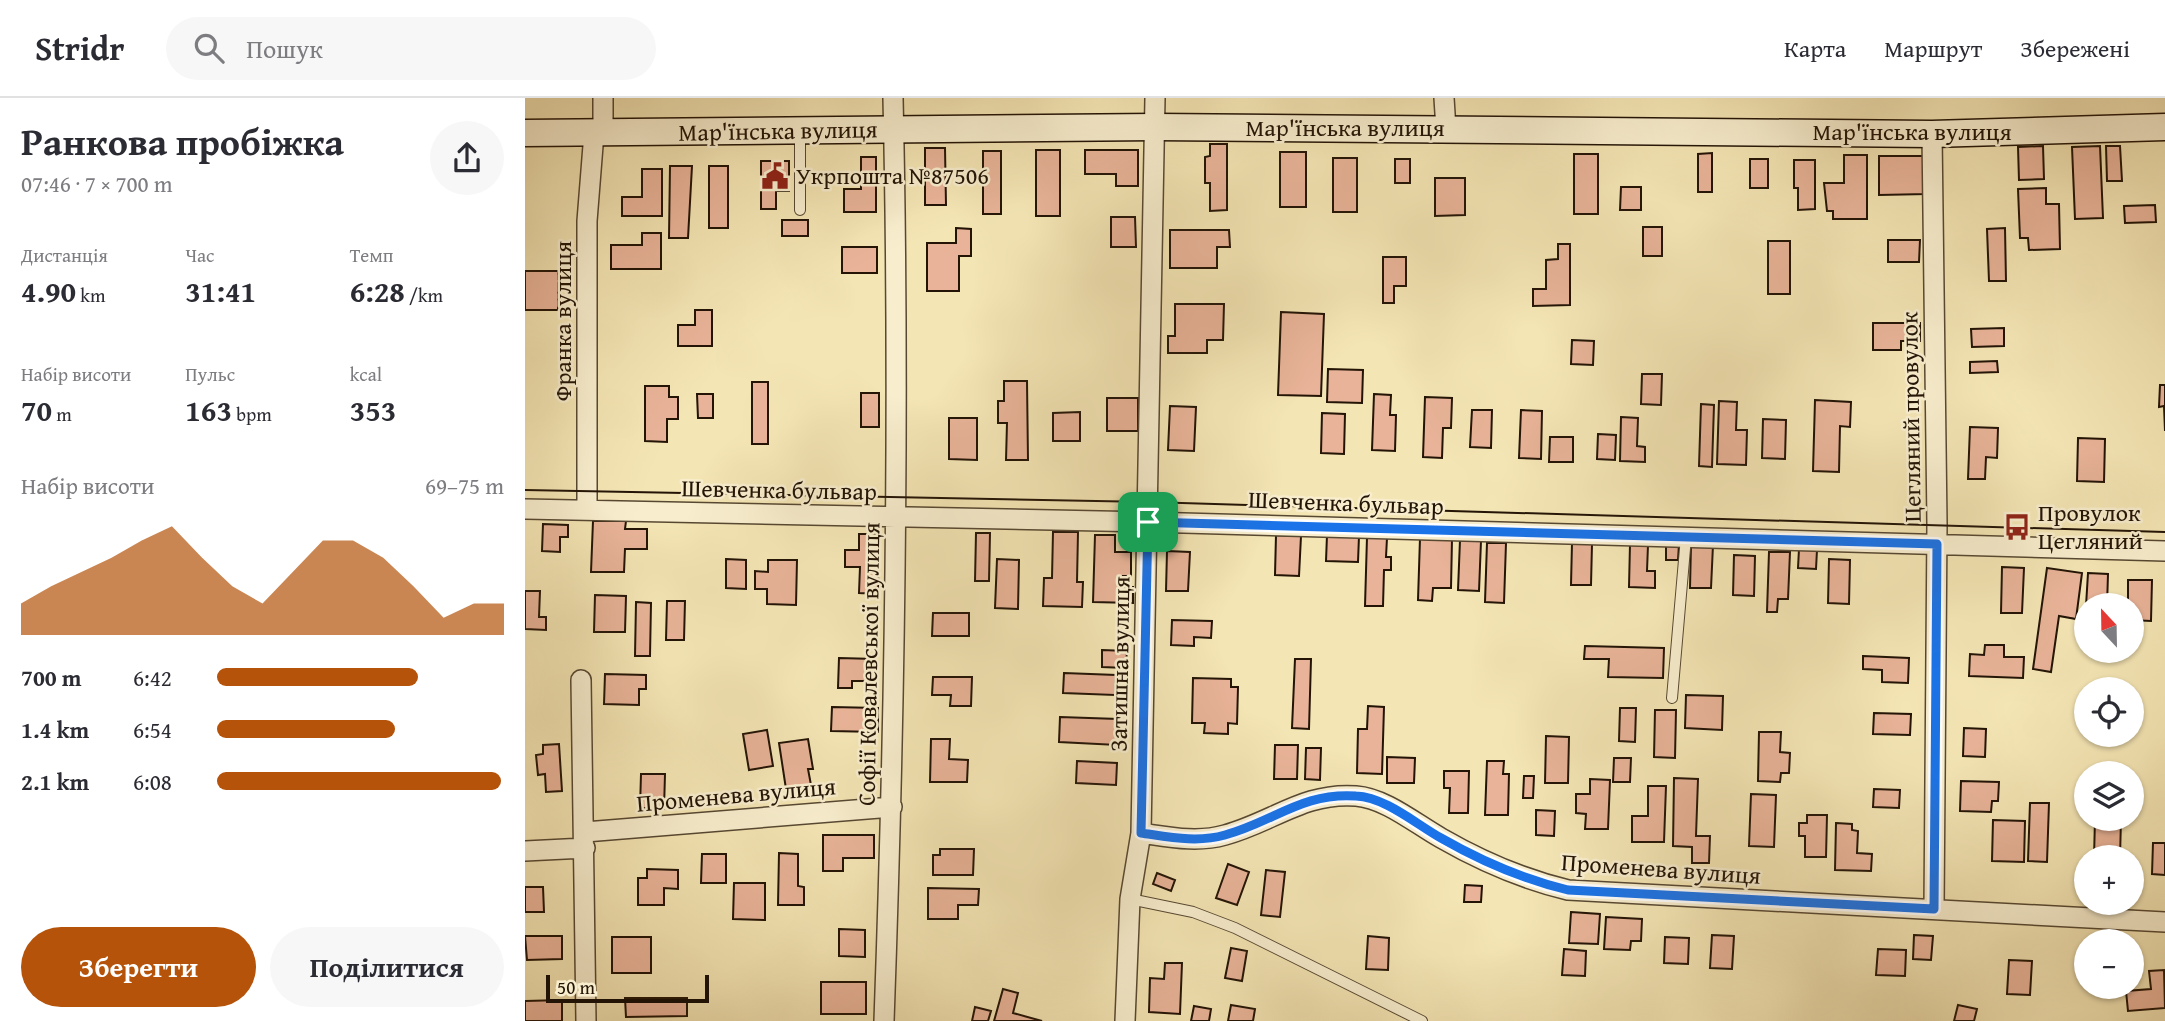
<!DOCTYPE html>
<html lang="uk">
<meta charset="utf-8">
<style>
body{margin:0;font-family:"Gentium Book Plus",serif;background:#f7f7f7;color:#2b2b33;height:100vh;display:flex;flex-direction:column;font-size:26px;white-space:nowrap}
*{box-sizing:border-box;margin:0}
p{font-size:23px;color:#7c7c81}
.icon{flex:none;width:38px;height:38px;fill:none;stroke:currentColor;stroke-width:2;stroke-linecap:round;stroke-linejoin:round}
.map{position:relative;flex:1;overflow:hidden}
.drawer{display:flex;flex-direction:column;background:#fff;width:525px}
.drawer>*{flex:none}
.needle{width:46px;rotate:338deg}
.controls{position:absolute;left:1549px;top:495px;display:grid;gap:14px}
.controls a{display:grid;place-items:center;width:70px;height:70px;border-radius:50%;background:#fff;box-shadow:0 2px 5px #0004;font-size:35px}
.scale{position:absolute;left:21px;bottom:18px;width:163px;box-sizing:border-box;padding-left:7px;border:4px solid #231406;border-top:0;font-size:19px;line-height:24px;white-space:nowrap;color:#231406;-webkit-text-stroke:5px #f8eece;paint-order:stroke}
.pin{position:absolute;display:grid;place-items:center;width:60px;height:60px;color:#fff;margin:-30px;border-radius:14px;box-shadow:0 4px 10px #0006}
.round{display:grid;place-items:center;flex:none;width:74px;height:74px;border-radius:37px;background:#f7f7f7}
.summary{display:flex;align-items:center;justify-content:space-between;height:119px;padding:0 21px}
h1{font-size:38px;font-weight:800;line-height:52px}
.stats{display:grid;grid-template-columns:repeat(3,1fr);gap:10px;height:119px;padding:7px 21px}
.stats div{display:grid;align-content:center}
.stats b{font-size:30px;font-weight:800}
.stats small{font-size:19px;font-weight:400}
.stats p{font-size:19px}
.chart{height:196px;padding:14px 21px}
.chart p{display:flex;justify-content:space-between}
.chart svg{width:100%;height:126px;margin-top:7px;fill:#b45309;opacity:.7}
.cta{display:flex;gap:14px;margin-top:auto;padding:14px 21px}
.cta a{flex:1;height:80px;border-radius:42px;background:#b45309;color:#fff;font-size:28px;font-weight:800;line-height:80px;text-align:center}
.cta a+a{background:#f7f7f7;color:#2b2b33}
ul{padding:0 21px;list-style:none;font-size:23px}
li{display:grid;grid-template-columns:112px 84px 1fr;align-items:center;height:52px}
li i{height:18px;border-radius:9px;background:#b45309}
header{display:flex;align-items:center;gap:42px;box-sizing:border-box;height:98px;padding:0 35px;background:#fff;border-bottom:2px solid #e1e1e2}
header strong{font-size:33px}
nav{display:flex;gap:38px;margin-inline-start:auto;font-size:24px}
.search{width:490px;height:63px;background:#f7f7f7;display:flex;align-items:center;gap:18px;box-sizing:border-box;padding:0 24px;border-radius:38px;color:#7c7c81;font-size:26px}
main{display:flex;flex:1;min-height:0}
.map>svg:first-child{display:block}
</style>
<header>
<strong>Stridr</strong>
<div class="search"><svg class="icon" aria-label="search" viewBox="0 0 24 24"><circle cx="10" cy="10" r="6"/><path d="M15 15l6 6"/></svg>Пошук</div>
<nav><a>Карта</a><a>Маршрут</a><a>Збережені</a></nav>
</header>
<main>
<section class="drawer">
<div class="summary"><div><h1>Ранкова пробіжка</h1><p>07:46 · 7 × 700 m</p></div><a class="round"><svg class="icon" aria-label="share" viewBox="0 0 24 24"><path d="M12 15V3M7 8l5-5 5 5M5 13v7h14v-7"/></svg></a></div>
<div class="stats">
<div><p>Дистанція</p><b>4.90<small> km</small></b></div>
<div><p>Час</p><b>31:41</b></div>
<div><p>Темп</p><b>6:28<small> /km</small></b></div>
</div>
<div class="stats">
<div><p>Набір висоти</p><b>70<small> m</small></b></div>
<div><p>Пульс</p><b>163<small> bpm</small></b></div>
<div><p>kcal</p><b>353</b></div>
</div>
<div class="chart"><p><span>Набір висоти</span>69–75 m</p>
<svg viewBox="0 0 160 44" preserveAspectRatio="none"><path d="M0 44V33L10 27L20 22L30 17L40 11L50 6L60 17L70 27L80 33L90 22L100 11L110 11L120 17L130 27L140 38L150 33L160 33V44z"/></svg>
</div>
<ul>
<li><b>700 m</b>6:42<i style="width:70%"></i></li>
<li><b>1.4 km</b>6:54<i style="width:62%"></i></li>
<li><b>2.1 km</b>6:08<i style="width:99%"></i></li>
</ul>
<div class="cta"><a>Зберегти</a><a>Поділитися</a></div>
</section>
<div class="map">
<svg width="1640" height="923" viewBox="0 0 1640 923">
<rect width="100%" height="100%" fill="#f4e5b4"/>
<filter id="stains"><feTurbulence type="fractalNoise" baseFrequency=".00286" numOctaves="4"/><feColorMatrix values="0 0 0 0 .2 0 0 0 0 .09 0 0 0 0 .02 0 0 0 .5 -.17"/></filter>
<radialGradient id="worn" r=".72"><stop offset=".6" stop-color="#630" stop-opacity="0"/><stop offset="1" stop-color="#630" stop-opacity=".3"/></radialGradient>
<path fill="#e8b398" stroke="#231406" stroke-width="2" d="M685 46H702V112L685 113V85H680V59L685 58Z
M1518 48 1519 81 1494 82 1493 49Z
M1575 48 1578 120 1550 121 1547 49Z
M1581 48H1595L1597 83H1582Z
M400 50H420L421 107H400Z
M511 52H535V118H511Z
M560 52H613V88H591V76H560Z
M458 53H476V116H458Z
M755 54H781V109H755Z
M1187 55V94H1173V56Z
M1049 56H1073V116H1049Z
M1319 57H1342V121H1308V113H1302L1299 85H1319Z
M1354 58H1402V96L1354 97Z
M336 59H351V114H319V91H336Z
M808 60H832V114H808Z
M870 61H885V85H870Z
M1225 61H1243V90H1225Z
M1269 62H1290V111L1273 112V90H1269Z
M236 63H264V93H251V111H236Z
M145 68H167L163 140H144Z
M184 68H203V130H184Z
M117 71H137V118H97V99H117Z
M910 80H940V117L910 118Z
M1096 89H1116V112H1095Z
M1521 90V106H1534L1535 151 1504 152 1503 140H1495L1493 91Z
M1630 107 1631 124 1600 125 1599 108Z
M586 119H610L611 149H586Z
M257 122H283V138H257Z
M1118 129H1137V158H1118Z
M431 130 446 131V158H434V193H402V145H431Z
M1480 130 1481 183H1464L1462 131Z
M645 132H704L705 149H692V170H645Z
M117 135H136V171H86V147H117Z
M1363 142H1395L1394 164H1363Z
M1243 143H1265V196H1243Z
M1033 146H1045V207L1008 208V191H1021V162L1033 161Z
M317 149H352V175H317Z
M858 159H881V188H869V205H858Z
M0 173H33V212H0Z
M650 206H699L698 242H682V255H643V238H650Z
M170 212H187V248H153V227H170Z
M756 214 799 216 796 298 753 297Z
M1348 225H1395V243H1376V252H1348Z
M1479 230V248L1447 249 1446 231Z
M1047 242 1069 243 1068 267 1046 266Z
M1472 263 1473 274 1445 275V264Z
M803 271 838 272 837 305 802 304Z
M1117 276H1137L1136 307 1116 306Z
M479 283H502L503 362H481L482 325H473V303H479Z
M227 284H243V346H227Z
M1635 287H1640V333L1639 308 1634 309Z
M120 288H144V299H153V321H142V344L120 343Z
M336 295H354V329H336Z
M172 296H188V320H173Z
M849 296 866 297 865 317H871L870 353 847 352Z
M900 299 927 300 926 330H918L917 360 898 359Z
M582 300H613V333H582Z
M1290 302 1326 304 1325 329 1315 328 1314 374 1288 373Z
M1194 303 1212 304 1211 332H1222L1221 367 1192 366Z
M1176 306 1189 307 1187 369 1174 368Z
M645 308 671 309 669 353 643 352Z
M947 312H967L966 350 945 349Z
M996 312 1017 313 1016 361 994 360Z
M555 314V343H528V315Z
M797 315 820 316 819 356 796 355Z
M1096 319 1113 320 1112 348 1120 349V364L1095 363Z
M424 320H452V362L424 361Z
M1238 321 1261 322 1260 361 1237 360Z
M1445 329 1473 330 1472 360 1461 359 1460 381H1443Z
M1073 336 1091 337 1090 362 1072 361Z
M1025 339H1048V364H1024Z
M1553 340 1580 341 1579 384 1552 383Z
M68 423H101L100 431H122V451H100L99 474H66Z
M18 426 43 427V439H35V454L17 453Z
M528 434H553L552 484H558L557 509 518 508 519 480H527Z
M451 435H465L464 483H450Z
M334 436H354L353 496 334 495 335 469H320V452H334Z
M570 437H590V454H606V478H594L593 489H608V505L568 504Z
M751 437 776 438 774 478 750 477Z
M802 437 834 438 833 464 801 463Z
M842 439 862 440 861 459H866V472H859L858 508H840Z
M895 440 927 441 926 490H908L907 503 893 502Z
M935 442 956 443 954 493 933 492Z
M962 445H981L979 505 960 504Z
M1047 445 1067 446 1066 487H1046Z
M1141 445 1154 446 1153 462H1141Z
M1105 446 1123 447 1122 473H1130V490L1104 489Z
M1166 447H1188L1186 490H1165Z
M1274 451 1292 452 1291 471 1273 470Z
M642 453 665 454 663 493H641Z
M1244 454H1265L1263 501H1253L1252 514H1242Z
M1209 457 1230 458 1229 498 1208 497Z
M201 461 221 462V491L201 490Z
M472 461 494 462 493 511 470 510Z
M1304 461 1325 462 1324 506 1303 505Z
M243 462H272L271 507 242 506V491H230V473L243 474Z
M1477 469 1499 470 1497 515H1476Z
M1522 470 1557 475 1551 521 1534 518 1526 574 1508 571Z
M1563 475 1583 476 1582 508H1561Z
M1603 482H1627L1626 523 1606 522V508H1603Z
M0 493H15L14 519H21V532L0 531Z
M70 497 101 498 100 534H69Z
M142 503H160L159 542H141Z
M111 504 126 505 125 558H110Z
M408 515H444V538H407Z
M647 522 687 523 686 540 669 539V548L646 547Z
M1460 547H1479V559H1499L1498 580 1444 578 1445 556 1459 557Z
M1060 548 1139 550 1138 580 1083 579 1084 561H1059Z
M577 552 602 553 601 570 577 569Z
M1338 558 1384 560 1383 585 1357 584V572L1338 571Z
M314 560 350 561 349 583H327V590H313Z
M770 561H786L784 631 767 630Z
M539 575 591 577 590 597 538 595Z
M80 576 121 577V591H114V607L79 606Z
M408 579H447L446 608H425L426 597H407Z
M668 580 706 581V589H713L712 626 703 625V636L679 635 680 625H667Z
M1161 597 1198 598 1197 632 1160 630Z
M843 608 859 609 857 676 832 675 833 631H842Z
M307 609 353 610V634L306 633Z
M1095 610H1111L1110 644 1094 643Z
M1130 612H1151L1150 660 1129 659Z
M1349 615 1386 616 1385 637 1348 636Z
M535 619 593 621 592 647 534 644Z
M1439 630 1461 631 1460 659 1438 658Z
M242 632 248 668 224 672 218 636Z
M1234 634H1256L1255 654 1265 655 1264 675H1256L1255 684 1233 683Z
M1021 638 1044 639 1043 685H1020Z
M283 641 288 671H283L286 687 261 691 254 645Z
M406 641H425L424 661 443 662 442 684H405Z
M34 646 37 693 21 694 20 676 13 677 11 657 18 656V647Z
M750 647H773L772 681H749Z
M781 650H796L795 682 780 681Z
M862 659 890 660 889 685H862Z
M1089 660H1106L1105 684H1088Z
M552 663 592 665 591 687 551 685Z
M962 663H979L978 676H984L983 717H960Z
M919 673H944L943 715H924L925 690H919Z
M116 676H140L139 711 115 710Z
M999 678H1009L1008 700H998Z
M1149 680 1173 681 1171 738H1185L1184 765H1167V749L1148 748Z
M1065 681 1085 682 1083 731H1060L1061 716 1051 715V696H1065Z
M1436 683 1474 684 1473 703H1467L1466 714 1435 713Z
M1123 688H1141L1139 744H1107V718H1123Z
M1349 691 1375 692 1374 710 1348 709Z
M1226 696 1251 697 1249 749 1224 748Z
M1505 705H1524L1522 764 1503 763Z
M1011 712 1030 713 1029 738 1011 737Z
M1282 717H1302L1301 759H1280V738H1274V725H1282Z
M1570 721H1596L1595 760H1569Z
M1468 722 1500 723 1499 764 1467 763Z
M1311 725 1327 726V732L1333 733 1332 755 1347 756 1346 773 1310 772Z
M298 737H349V760H318V773H298Z
M1628 745H1640V777L1627 776Z
M415 751H449L448 777H408V757H415Z
M254 755 273 756V788L279 789V807H253Z
M177 756H201V785H176Z
M703 766 724 774 712 807 691 800Z
M122 771 153 772V791L139 790V807H113V780H122Z
M741 772 760 774 755 819 736 817Z
M632 775 650 782 646 793 628 786Z
M209 785H240V822L208 821Z
M940 787 957 788 956 804H939Z
M0 789H18L19 814H0Z
M403 790 454 791 453 807H433V821H403Z
M1046 814 1075 816 1073 846 1044 845Z
M1081 819 1117 821 1116 843H1106L1105 852 1079 851Z
M314 831 340 832V859L314 858Z
M1187 837 1209 838 1207 871 1185 870Z
M1389 837 1408 838 1406 862 1388 861Z
M0 838H37V861L2 862Z
M843 838 864 840 863 872 841 871Z
M87 839H126V875H87Z
M1140 839 1164 840 1163 866 1139 865Z
M706 850 722 853 717 883 700 880Z
M1039 851 1061 853 1060 878 1037 877Z
M1353 851 1381 852 1380 878 1351 877Z
M1484 862 1507 863 1505 897 1482 896Z
M640 865H657L655 916 624 914 625 880 639 881Z
M1639 872 1640 910 1603 913 1601 893 1626 891 1624 873Z
M296 884H341V916H296Z
M478 891 493 895 488 915 517 923H469Z
M100 900H162V918L101 919Z
M37 902V923H0V903Z
M706 907 730 911 728 923H703Z
M1433 907 1452 911 1449 923H1429Z
M669 908 686 911 684 923H666Z
M450 909 466 913 463 923H447Z"/>
<g fill="none" stroke-linecap="round" stroke-linejoin="round">
<defs>
<path id="lane" d="M275 112V34
M1147 600 1161 439
M605 801 668 814 710 830 897 923"/>
<path id="street" d="M78 0V35
M919 0 921 31
M1407 36 1412 426 1409 811
M0 411 623 424 1640 453
M62 412V123L69 35
M56 582 61 923
M60 734 367 709
M616 735C644 739 672 745 700 737 748 724 779 694 831 698 860 700 891 726 916 740 956 763 997 781 1043 792L1640 824
M0 753 60 750
M359 923C370 616 375 308 368 0
M600 923 605 801 616 735 630 0"/>
<path id="secondary" d="M0 35 631 29 1407 36 1640 29"/>
</defs>
<use href="#lane" stroke="#574832" stroke-width="12"/>
<use href="#street" stroke="#574832" stroke-width="22"/>
<use href="#secondary" stroke="#231406" stroke-width="29"/>
<use href="#lane" stroke="#f8eece" stroke-width="10"/>
<use href="#street" stroke="#f8eece" stroke-width="19"/>
<use href="#secondary" stroke="#f8eece" stroke-width="26"/>
<path stroke="#231406" stroke-width="2" d="M0 392 624 404 1640 434"/>
</g>
<g fill="none" stroke-linecap="round" stroke-linejoin="round">
<defs>
<path id="route" d="M623 424 1412 446 1409 811 1043 792C998 781 956 763 916 740 891 726 860 699 831 698 778 694 748 724 700 737 672 745 644 739 616 735Z"/>
</defs>
<use href="#route" stroke="#fff" stroke-width="14"/>
<use href="#route" stroke="#1a73e8" stroke-width="9"/>
</g>
<defs>
<symbol id="civic-bare" viewBox="-9 -9 18 18"><path d="M-.6-6.5H3V-4.5H.6V-3L4-1V1h2V6H-6V1h2V-1L-.6-3ZM-1.2 2.5V6h2.4V2.5Z" fill="#8f2418" stroke="#f8eece" stroke-width="2.5" paint-order="stroke"/></symbol>
<symbol id="bus-bare" viewBox="-9 -9 18 18"><path d="M-5-6H5V4H4V6H2V4H-2V6H-4V4H-5ZM-3.5-4V0h7V-4ZM-3.5 1.2v1.5H-2V1.2ZM2 1.2v1.5H3.5V1.2Z" fill="#8f2418" stroke="#f8eece" stroke-width="2.5" paint-order="stroke"/></symbol>
</defs>
<g fill-rule="evenodd">
<use href="#civic-bare" x="231" y="59" width="38" height="38"/>
<use href="#bus-bare" x="1473" y="410" width="38" height="38"/>
</g>
<g text-anchor="middle" stroke-width="5" stroke-linejoin="round" paint-order="stroke">
<g font-size="24" fill="#231406" stroke="#f8eece">
<text x="820" y="38">Мар'їнська вулиця</text>
<text transform="translate(253 33) rotate(-1)" y="8">Мар'їнська вулиця</text>
<text x="1387" y="42">Мар'їнська вулиця</text>
<text transform="translate(38 223) rotate(-90)" y="8">Франка вулиця</text>
<text transform="translate(1386 319) rotate(-91)" y="8">Цегляний провулок</text>
<text transform="translate(254 392) rotate(1)" y="8">Шевченка бульвар</text>
<text transform="translate(821 405) rotate(2)" y="8">Шевченка бульвар</text>
<text transform="translate(344 566) rotate(-89)" y="8">Софії Ковалевської вулиця</text>
<text transform="translate(595 566) rotate(-89)" y="8">Затишна вулиця</text>
<text transform="translate(211 697) rotate(-5)" y="8">Променева вулиця</text>
<text transform="translate(1136 771) rotate(4)" y="8">Променева вулиця</text>
</g>
<g font-size="24" fill="#231406" stroke="#f8eece" text-anchor="start">
<text x="271" y="86">Укрпошта №87506</text>
<text x="1513" y="423">Провулок<tspan x="1513" dy="28">Цегляний</tspan></text>
</g>
</g>
<rect width="100%" height="100%" filter="url(#stains)"/>
<rect width="100%" height="100%" fill="url(#worn)"/>
</svg>
<div class="controls">
<a><svg class="needle" viewBox="-14 -14 28 28"><path d="M0-13l5 13h-10z" fill="#e53935"/><path d="M0 13l5-13h-10z" fill="#7c7c81"/></svg></a>
<a><svg class="icon" aria-label="locate" viewBox="0 0 24 24"><circle cx="12" cy="12" r="6"/><path d="M12 2v4M12 18v4M2 12h4M18 12h4"/></svg></a>
<a><svg class="icon" aria-label="layers" viewBox="0 0 24 24"><path d="M12 4l9 5-9 5-9-5zM3 14l9 5 9-5"/></svg></a>
<a>+</a>
<a>−</a>
</div>
<div class="scale">50 m</div>
<div class="pin" style="left:623px;top:424px;background:#1e9e55"><svg class="icon" aria-label="arrive" viewBox="0 0 24 24"><path d="M6 21V4h12l-3 4 3 4H6"/></svg></div>
</div>
</main>
